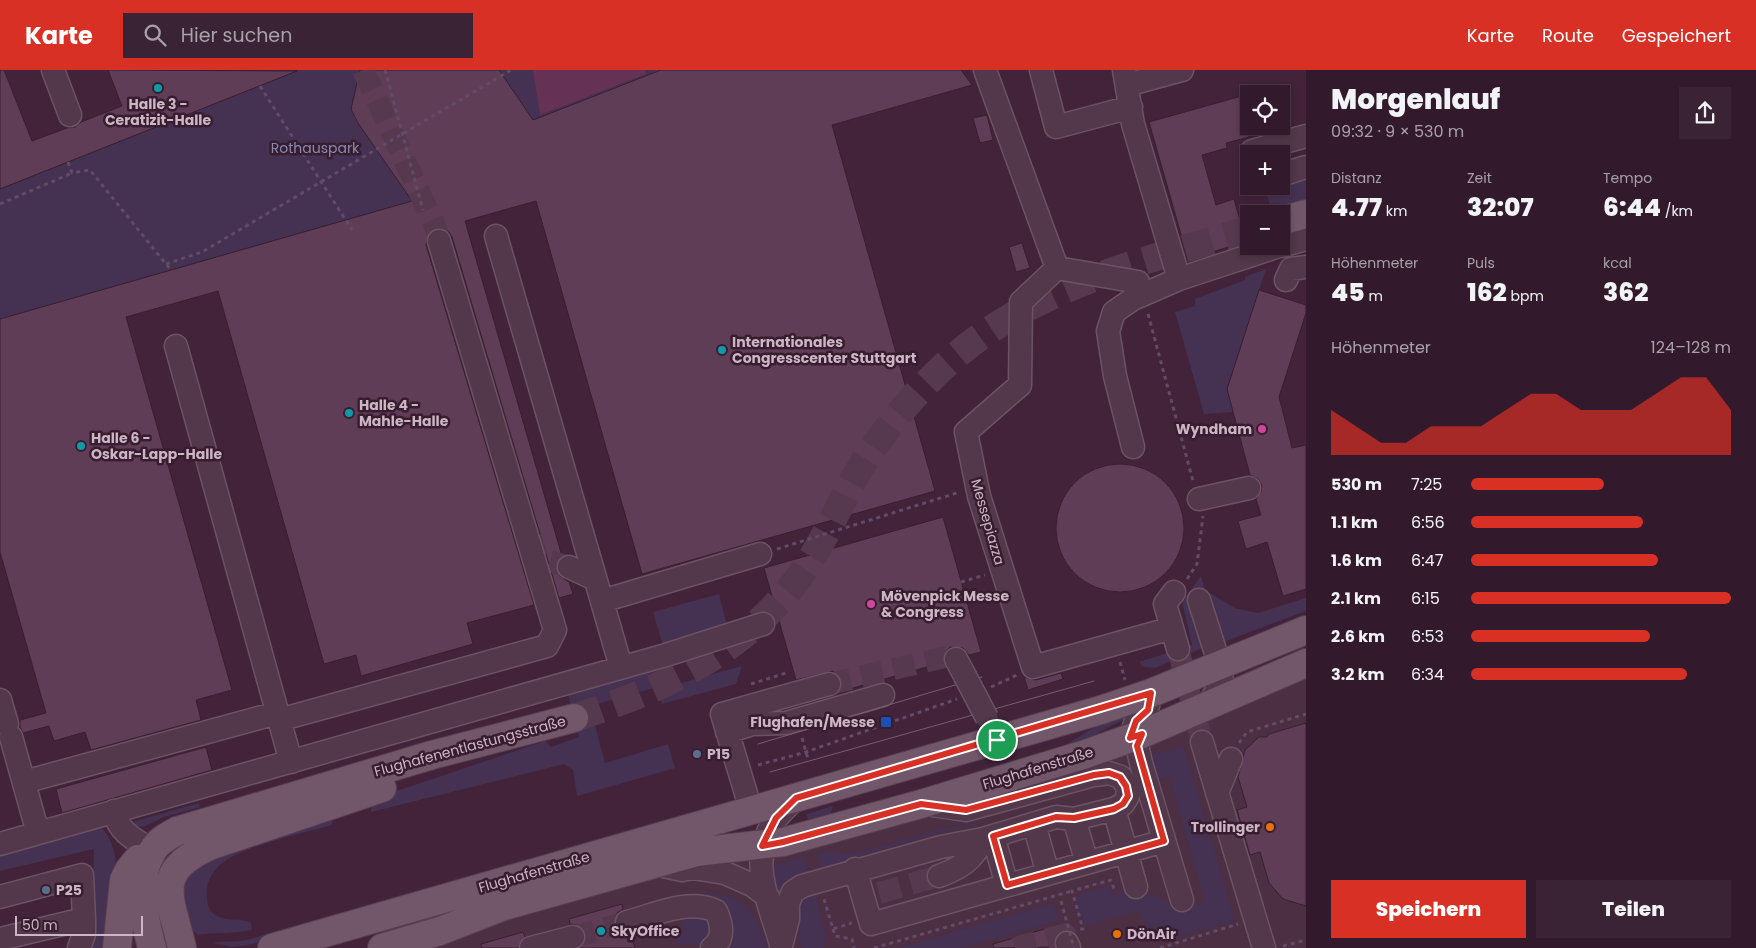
<!DOCTYPE html>
<html lang="de">
<meta charset="utf-8">
<style>
body{margin:0;font-family:Poppins,sans-serif;background:#3a2334;color:#f1f3f6;height:100vh;display:flex;flex-direction:column;font-size:19px;white-space:nowrap}
*{box-sizing:border-box;margin:0}
p{font-size:16px;color:#a8a1a9}
.icon{flex:none;width:28px;height:28px;fill:none;stroke:currentColor;stroke-width:2;stroke-linecap:round;stroke-linejoin:round}
.map{position:relative;flex:1;overflow:hidden}
.details{display:flex;flex-direction:column;background:#321a2c;width:450px}
.details>*{flex:none}
.controls{position:absolute;left:1240px;top:15px;display:grid;gap:10px}
.controls a{display:grid;place-items:center;width:50px;height:50px;border-radius:0px;background:#321a2c;box-shadow:0 2px 8px #0003,0 0 0 1px #4d3848;font-size:25px}
.scale{position:absolute;left:15px;bottom:12px;width:128px;box-sizing:border-box;padding-left:5px;border:2px solid #ccb5c4;border-top:0;font-size:14px;line-height:18px;white-space:nowrap;color:#ccb5c4;-webkit-text-stroke:4px #371d2f;paint-order:stroke}
.pin{position:absolute;display:grid;place-items:center;width:42px;height:42px;color:#fff;margin:-21px;border:2px solid #fff;border-radius:50%;box-shadow:0 1px 5px #0007}
.round{display:grid;place-items:center;flex:none;width:52px;height:52px;border-radius:0px;background:#3a2334}
.head{display:flex;align-items:center;justify-content:space-between;height:85px;padding:0 25px}
h1{font-size:28px;font-weight:800;line-height:38px}
.metrics{display:grid;grid-template-columns:repeat(3,1fr);gap:8px;height:85px;padding:5px 25px}
.metrics div{display:grid;align-content:center}
.metrics b{font-size:25px;font-weight:800}
.metrics small{font-size:14px;font-weight:400}
.metrics p{font-size:14px}
.chart{height:140px;padding:10px 25px}
.chart p{display:flex;justify-content:space-between}
.chart svg{width:100%;height:90px;margin-top:5px;fill:#d93025;opacity:.7}
.action{display:flex;gap:10px;margin-top:auto;padding:10px 25px}
.action a{flex:1;height:58px;border-radius:0px;background:#d93025;color:#fff;font-size:20px;font-weight:800;line-height:58px;text-align:center}
.action a+a{background:#3a2334;color:#f1f3f6}
ul{padding:0 25px;list-style:none;font-size:16px}
li{display:grid;grid-template-columns:80px 60px 1fr;align-items:center;height:38px}
li i{height:12px;border-radius:6px;background:#d93025}
header{display:flex;align-items:center;gap:30px;box-sizing:border-box;height:70px;padding:0 25px;background:#d93025;color:#fff}
header strong{font-size:24px}
nav{display:flex;gap:28px;margin-inline-start:auto;font-size:18px}
.search{width:350px;height:45px;background:#3a2334;display:flex;align-items:center;gap:12px;box-sizing:border-box;padding:0 18px;border-radius:0px;color:#a8a1a9;font-size:19px}
main{display:flex;flex:1;min-height:0}
.map>svg:first-child{display:block}
</style>
<header>
<strong>Karte</strong>
<div class="search"><svg class="icon" aria-label="search" viewBox="0 0 24 24"><circle cx="10" cy="10" r="6"/><path d="M15 15l6 6"/></svg>Hier suchen</div>
<nav><a>Karte</a><a>Route</a><a>Gespeichert</a></nav>
</header>
<main>
<div class="map">
<svg width="1306" height="878" viewBox="0 0 1306 878">
<rect width="100%" height="100%" fill="#42233a"/>
<path fill="#4c2f43" d="M1306 593V878H382L921 734Z"/>
<path fill="#453152" d="M299 0H661L420 129 0 249V119Z
M1306 102V131L1272 141 1264 116H1281V109Z
M1266 199 1227 319 1233 342 1204 344 1175 242 1195 236V229L1245 210V207Z
M1201 506 1205 520 1235 538 1258 543 1306 528V541L1221 573 1216 566 1205 521 1193 536 1205 577 1155 598 1143 597 1139 592 1192 575 1182 532Z
M719 524 727 555 672 570V573L663 576 653 542Z
M669 596 674 615 742 596 736 614 662 634 657 617 590 636 605 693 668 674 675 698 577 726 573 700 564 694 371 742V735L376 728 545 671 551 677 579 667 568 624Z
M1135 644 1064 680 858 741 857 737 1047 683 1067 674 1108 649Z
M1184 677 1235 851 1171 869 1151 872 1142 845 1137 842 1084 856 1076 829 1079 824 1109 815 1112 825C1139 817 1159 823 1179 842L1205 832 1170 709 1167 707 1151 711 1147 686Z
M733 730 724 739 361 842 360 837Z
M199 733 200 737 164 747 145 756 137 757 129 753Z
M833 736 829 749 810 755 806 744Z
M333 743 332 755C301 764 251 774 225 791 207 803 202 824 211 842 226 854 237 846 251 853L252 860C234 864 217 862 198 865 187 855 182 844 177 829L191 798 203 789Z
M980 752 981 754 942 762 850 789 844 797 823 804 817 783 825 781 852 784 941 759Z
M100 757C128 778 113 847 110 878H87L92 839 94 779 0 801V786Z
M804 787 809 807 779 832 770 800 772 796Z
M814 820 826 866 824 878H803L799 874 796 834Z
M707 823C744 824 758 845 767 878H720L728 863 678 830Z
M1054 833 1059 851 960 878H899Z
M342 842 343 847 248 875 233 877 212 873C223 870 235 873 247 870Z
M680 845 713 846 711 872 701 876 677 873 675 865 685 862Z"/>
<path fill="#653155" d="M533 0H645L646 4 540 45Z"/>
<path fill="#603d56" stroke="#391f31" d="M0 0H4L32 71 67 58 75 57 81 52 122 36 108 0 297 1 0 119Z
M360 0H499L533 50 661 0H961L972 15 832 55 935 421 642 504 536 131 465 151 562 486 557 492 556 499 559 505 569 512 573 524 559 528 452 167 448 161 436 158 429 162 426 175 534 535 467 553 473 574 361 606 356 585 324 594 218 221 126 247 232 620 196 630 201 650 91 680 85 662 54 671 49 656 23 663 20 657V650L46 643 0 482V249L412 131 358 53 351 39Z
M1249 24V67L1226 73 1227 78 1202 85 1216 135 1234 129 1246 172 1188 189 1149 52Z
M987 45 993 70 980 73 973 48Z
M1022 173 1030 198 1016 202 1009 177Z
M1259 220 1306 235V243L1279 327 1292 378 1306 375V519L1283 526 1267 472 1246 479 1238 451 1261 445 1256 429 1261 422 1262 416 1258 409 1250 405 1227 319Z
M1056 458a64 64 0 1 1 128 0a64 64 0 1 1-128 0Z
M943 447 981 582 969 585 963 578 950 577 945 582 944 592 839 622 841 610 833 601 796 610 764 498Z
M1061 603 1063 609 1028 620 1024 607 1036 610Z
M1306 653V836L1283 829 1269 813 1260 782 1250 785 1237 740 1247 737 1238 707 1245 680 1259 667H1267L1269 664Z
M206 677 212 700 62 743 56 719Z
M622 834 623 839 617 843 614 855 618 862 631 865 635 878H579L585 871 586 863 577 855 570 854 569 849Z
M1062 854 1064 860 1056 865 1055 877 994 878 993 874Z
M523 862 525 867 518 878H482L481 874Z"/>
<g fill="none" stroke-linecap="round" stroke-linejoin="round">
<path stroke="#57394f" stroke-width="22" stroke-dasharray="22 11" stroke-linecap="butt" d="M363 0 435 156 446 189
M531 468 537 487 569 497
M1178 579 1202 672
M829 614 954 585 956 589
M879 823 939 806
M573 867 627 852
M1015 878 1065 864 1067 873"/>
<path stroke="#57394f" stroke-width="28" stroke-dasharray="28 14" stroke-linecap="butt" d="M574 648C659 620 735 588 793 515 825 475 841 426 869 384 892 350 921 316 952 289 1037 215 1144 191 1249 160"/>
<defs>
<path id="minor" d="M53 0 70 45
M985 0 1057 198
M1041 0 1056 57 1131 37
M1124 0 1133 54 1179 209
M1127 15 1182 0
M1252 81 1306 66
M1281 105 1306 97
M496 166 621 597
M1281 176 1306 169
M1057 198 1021 232 1020 315 966 362 979 426 1033 597 1172 558
M1057 198 1138 212
M1286 210 1291 199 1306 197
M176 276 291 692
M1133 377 1115 306 1108 261 1114 242 1133 229 1179 209 1279 176
M1199 429 1249 418
M569 497 595 509
M1174 522 1165 534 1178 579
M1199 530 1220 596 1222 611 1208 636
M602 531 760 484
M956 589 965 606
M0 630 7 654
M279 650 547 576 555 560 439 171
M727 662 752 654 786 653 883 625
M1142 664 1137 675 1141 693 1182 830
M11 667 38 763
M1130 668 1136 651 1147 640 1151 623
M1202 672 1264 878
M24 712 277 643
M1217 723 1231 689
M1114 739 1136 817
M751 740 722 644 829 614
M114 741C118 762 135 770 152 780
M1074 749 1087 793
M1034 754 1048 804
M993 766 1007 815
M0 774 666 585 763 554
M654 794 682 800 693 798 725 803 752 815 768 827
M855 799 871 854 1164 771
M939 806C961 798 973 790 983 769
M0 827 82 805 84 849 0 869
M627 852C654 845 689 828 716 841 722 854 725 869 712 878
M1067 873 1069 878
M781 874C769 832 747 790 775 750 781 742 790 735 796 727
M781 876 788 849V833L793 822 802 816 941 777 983 769 1056 747 1074 749 1114 739 1123 734 1128 726 1127 716 1121 707 1109 703 1094 705 966 740 925 734
M79 878 84 864V849
M531 878 573 867"/>
<path id="major" d="M1281 151 1306 144
M117 878 124 810 129 800 138 789
M152 878C144 847 134 809 153 780 158 771 168 766 177 761L432 685 574 648
M182 878C171 827 150 802 212 775L382 718
M272 878 1101 640 1151 623 1306 560
M382 878 440 861 504 836 654 794 697 782 783 772 921 734 1086 684 1142 664 1306 593"/>
</defs>
<use href="#minor" stroke="#6c5364" stroke-width="25"/>
<use href="#major" stroke="#583f50" stroke-width="30"/>
<path stroke="#614b66" stroke-width="3" stroke-dasharray="4 4" stroke-linecap="butt" d="M385 0 423 140
M260 16 352 160
M68 92 72 103 90 100 170 199
M0 134 72 103
M166 194 202 182 511 0
M1148 244 1193 411
M777 479 960 422
M1187 509 1197 494 1203 446
M961 512 985 505
M1120 592 1125 610
M751 614 789 602
M991 617 1017 605
M802 668 808 689
M1239 673 1247 662 1306 644
M758 695 806 682 957 629
M824 829 833 859 852 853
M833 859 835 866 852 869 854 878
M1080 859H1083L1072 821 1111 810 1114 819H1116
M1283 876 1306 870
M874 878 1072 821
M1160 878 1238 854"/>
<use href="#minor" stroke="#52384a" stroke-width="22"/>
<use href="#major" stroke="#72566a" stroke-width="28"/>
<path stroke="#795a70" stroke-width="1" d="M758 674 982 607
M770 702 1094 611"/>
<defs>
<path id="minor-bridge" d="M965 606 987 648"/>
</defs>
<use href="#minor-bridge" stroke="#6c5364" stroke-width="25" stroke-linecap="butt"/>
<path stroke="#614b66" stroke-width="3" stroke-dasharray="4 4" stroke-linecap="butt" d="M1061 831 1074 878"/>
<use href="#minor-bridge" stroke="#52384a" stroke-width="22"/>
</g>
<g fill="none" stroke-linecap="round" stroke-linejoin="round">
<defs>
<path id="route" d="M1151 623 1148 640 1136 651 1130 668 1142 664 1137 676 1164 771 1007 815 993 766 1056 747 1074 748 1114 739 1123 734 1128 726 1126 716 1120 707 1109 703 1094 705 966 740 921 734 783 772 762 776 776 748 796 728Z"/>
</defs>
<use href="#route" stroke="#fff" stroke-width="10"/>
<use href="#route" stroke="#d93025" stroke-width="6"/>
</g>
<g fill="#0f9aa8" stroke="#371d2f" stroke-width="2">
<circle cx="158" cy="18" r="5"/>
<circle cx="722" cy="280" r="5"/>
<circle cx="349" cy="343" r="5"/>
<circle cx="81" cy="376" r="5"/>
<circle cx="601" cy="861" r="5"/>
</g>
<g fill="#d1479c" stroke="#371d2f" stroke-width="2">
<circle cx="1262" cy="359" r="5"/>
<circle cx="871" cy="534" r="5"/>
</g>
<rect fill="#1a4fb4" stroke="#371d2f" stroke-width="2" x="880" y="646" width="12" height="12" rx="2.5"/>
<g fill="#5c6f8a" stroke="#371d2f" stroke-width="2">
<circle cx="697" cy="684" r="5"/>
<circle cx="46" cy="820" r="5"/>
</g>
<g fill="#e8710a" stroke="#371d2f" stroke-width="2">
<circle cx="1270" cy="757" r="5"/>
<circle cx="1117" cy="864" r="5"/>
</g>
<g text-anchor="middle" stroke-width="5" stroke-linejoin="round" paint-order="stroke">
<g font-size="14" font-weight="bold" fill="#ccb5c4" stroke="#371d2f" text-anchor="start">
<text x="158" y="39" text-anchor="middle">Halle 3 -<tspan x="158" dy="16">Ceratizit-Halle</tspan></text>
<text x="732" y="277">Internationales<tspan x="732" dy="16">Congresscenter Stuttgart</tspan></text>
<text x="359" y="340">Halle 4 -<tspan x="359" dy="16">Mahle-Halle</tspan></text>
<text x="1252" y="364" text-anchor="end">Wyndham</text>
<text x="91" y="373">Halle 6 -<tspan x="91" dy="16">Oskar-Lapp-Halle</tspan></text>
<text x="881" y="531">Mövenpick Messe<tspan x="881" dy="16">&amp; Congress</tspan></text>
<text x="875" y="657" text-anchor="end">Flughafen/Messe</text>
<text x="707" y="689">P15</text>
<text x="1260" y="762" text-anchor="end">Trollinger</text>
<text x="56" y="825">P25</text>
<text x="611" y="866">SkyOffice</text>
<text x="1127" y="869">DönAir</text>
</g>
<g font-size="14" fill="#888ab2" stroke="#371d2f">
<text x="315" y="83">Rothauspark</text>
</g>
<g font-size="14" fill="#ccb5c4" stroke="#371d2f">
<text transform="translate(988 452) rotate(74)" y="5">Messepiazza</text>
<text transform="translate(470 676) rotate(-15)" y="5">Flughafenentlastungsstraße</text>
<text transform="translate(1038 698) rotate(-17)" y="5">Flughafenstraße</text>
<text transform="translate(534 802) rotate(-16)" y="5">Flughafenstraße</text>
</g>
</g>
</svg>
<div class="controls">
<a><svg class="icon" aria-label="locate" viewBox="0 0 24 24"><circle cx="12" cy="12" r="6"/><path d="M12 2v4M12 18v4M2 12h4M18 12h4"/></svg></a>
<a>+</a>
<a>−</a>
</div>
<div class="scale">50 m</div>
<div class="pin" style="left:997px;top:670px;background:#1e9e55"><svg class="icon" aria-label="arrive" viewBox="0 0 24 24"><path d="M6 21V4h12l-3 4 3 4H6"/></svg></div>
</div>
<section class="details">
<div class="head"><div><h1>Morgenlauf</h1><p>09:32 · 9 × 530 m</p></div><a class="round"><svg class="icon" aria-label="share" viewBox="0 0 24 24"><path d="M12 15V3M7 8l5-5 5 5M5 13v7h14v-7"/></svg></a></div>
<div class="metrics">
<div><p>Distanz</p><b>4.77<small> km</small></b></div>
<div><p>Zeit</p><b>32:07</b></div>
<div><p>Tempo</p><b>6:44<small> /km</small></b></div>
</div>
<div class="metrics">
<div><p>Höhenmeter</p><b>45<small> m</small></b></div>
<div><p>Puls</p><b>162<small> bpm</small></b></div>
<div><p>kcal</p><b>362</b></div>
</div>
<div class="chart"><p><span>Höhenmeter</span>124–128 m</p>
<svg viewBox="0 0 160 44" preserveAspectRatio="none"><path d="M0 44V22L10 30L20 38L30 38L40 30L50 30L60 30L70 22L80 14L90 14L100 22L110 22L120 22L130 14L140 6L150 6L160 22V44z"/></svg>
</div>
<ul>
<li><b>530 m</b>7:25<i style="width:51%"></i></li>
<li><b>1.1 km</b>6:56<i style="width:66%"></i></li>
<li><b>1.6 km</b>6:47<i style="width:72%"></i></li>
<li><b>2.1 km</b>6:15<i style="width:100%"></i></li>
<li><b>2.6 km</b>6:53<i style="width:69%"></i></li>
<li><b>3.2 km</b>6:34<i style="width:83%"></i></li>
</ul>
<div class="action"><a>Speichern</a><a>Teilen</a></div>
</section>
</main>
